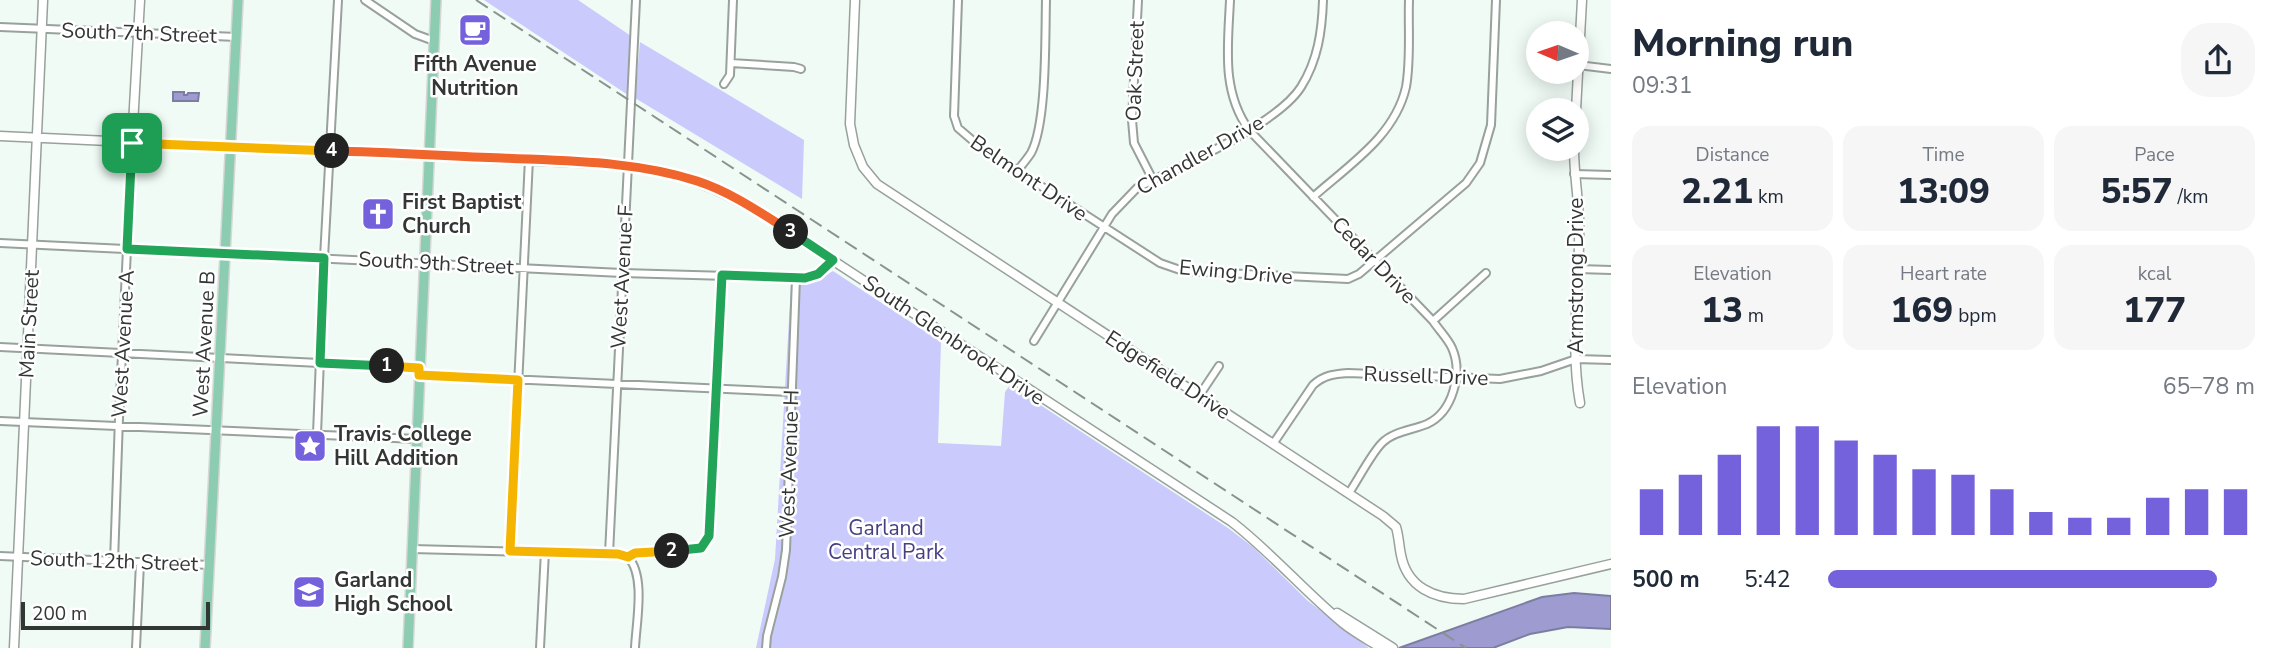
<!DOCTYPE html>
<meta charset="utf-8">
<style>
body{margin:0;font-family:"Nunito Sans",sans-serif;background:#f6f6f7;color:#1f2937;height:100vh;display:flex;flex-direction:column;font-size:26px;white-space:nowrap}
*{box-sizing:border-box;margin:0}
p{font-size:23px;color:#747a83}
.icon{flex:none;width:38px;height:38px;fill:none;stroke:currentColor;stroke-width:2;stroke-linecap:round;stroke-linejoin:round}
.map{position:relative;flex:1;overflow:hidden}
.details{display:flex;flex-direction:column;background:#fff;width:665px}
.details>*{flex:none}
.needle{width:46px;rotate:272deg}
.tools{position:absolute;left:1526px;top:21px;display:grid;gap:14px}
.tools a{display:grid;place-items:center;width:63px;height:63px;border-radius:50%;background:#fff;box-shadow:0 4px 18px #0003;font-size:35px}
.scale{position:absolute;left:21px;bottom:18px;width:189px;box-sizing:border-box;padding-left:7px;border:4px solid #323634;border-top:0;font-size:19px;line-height:24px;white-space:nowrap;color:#323634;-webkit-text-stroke:5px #fff;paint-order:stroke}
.pin{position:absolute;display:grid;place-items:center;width:60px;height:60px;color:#fff;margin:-30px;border-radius:14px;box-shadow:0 4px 10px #0006}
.km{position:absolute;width:35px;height:35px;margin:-18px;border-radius:50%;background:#222;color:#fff;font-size:19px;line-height:35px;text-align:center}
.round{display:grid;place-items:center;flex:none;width:74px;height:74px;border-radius:28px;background:#f6f6f7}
.headline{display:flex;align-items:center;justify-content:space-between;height:119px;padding:0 21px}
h1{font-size:38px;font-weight:800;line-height:52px}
.figures{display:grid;grid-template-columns:repeat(3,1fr);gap:10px;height:119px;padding:7px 21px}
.figures div{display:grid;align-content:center;border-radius:18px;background:#f6f6f7;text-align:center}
.figures b{font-size:35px;font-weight:800}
.figures small{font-size:19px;font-weight:400}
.figures p{font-size:19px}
.chart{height:196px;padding:14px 21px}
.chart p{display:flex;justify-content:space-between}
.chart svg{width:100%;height:126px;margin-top:7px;stroke:#7462dd;stroke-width:6}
ul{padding:0 21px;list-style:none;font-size:23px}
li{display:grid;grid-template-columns:112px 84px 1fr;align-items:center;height:52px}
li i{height:18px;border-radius:9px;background:#7462dd}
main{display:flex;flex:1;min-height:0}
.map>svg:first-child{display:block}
</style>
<main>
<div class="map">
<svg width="1611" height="648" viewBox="0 0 1611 648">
<rect width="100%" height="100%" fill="#f0fbf5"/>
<path fill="#cbcafd" d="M484 0H578L631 36 628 95Z
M640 42 804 140 802 199 635 98Z
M833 271 941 342 938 443 1001 446 1005 392 1010 385 1228 528 1253 547 1308 601 1369 648H756L775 559 791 285 812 283Z"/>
<path fill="#9d9bd0" stroke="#7d7da1" stroke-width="2" d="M173 92H184V95H187L188 93H199L198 101H173Z
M1574 593 1611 596V629L1568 627 1530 634 1493 648H1399L1542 597Z"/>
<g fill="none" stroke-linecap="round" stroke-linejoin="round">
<defs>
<path id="street" d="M365 0 415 34 434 41
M958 0 954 116 958 128 979 146 1160 263 1183 271 1348 279 1359 274 1466 183 1480 163 1491 125 1496 0
M1138 0 1132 120 1134 143 1153 180
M1230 0C1228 46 1221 91 1249 130L1433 321C1439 330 1448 339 1452 348 1463 373 1453 412 1427 424 1413 430 1394 431 1382 443 1371 454 1358 480 1349 493
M0 27 237 37
M731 63 794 67 801 69
M1578 65 1611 69
M724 84 730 75 733 0
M1018 170C1022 165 1027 159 1031 153 1047 123 1045 37 1046 0
M1574 174 1611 175
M1313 197C1349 165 1395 136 1406 87 1411 59 1408 28 1409 0
M0 243 622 273 796 278C812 278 823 272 833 260
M1578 269 1611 270
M1433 321 1486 273
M1034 341 1112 214 1137 188C1179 167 1277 125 1301 87 1318 60 1322 31 1323 0
M0 347 420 368
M419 375 791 392
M1199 396 1219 366
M0 421 417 439
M317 434 324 258 338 0
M1273 444 1313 385C1324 375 1334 374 1348 373L1500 379 1541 371 1576 359 1611 360
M412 549 618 554 628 557 635 553 700 548 706 543 710 529 722 275
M510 551 529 159
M609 554 636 0
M0 556 210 565
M628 557C646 576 636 623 635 648
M114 562 119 418 132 143
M136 648 140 563
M540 648 545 551
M766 648 767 636 782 577 786 550 796 278"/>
<path id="secondary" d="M855 0 850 124 854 145 863 167 877 184 1383 516 1396 527C1399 537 1399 546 1401 555 1407 587 1434 599 1464 599L1611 564
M1576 110 1582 0
M0 136 627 165C678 172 718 188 762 214L1232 522C1272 553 1305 592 1344 624 1355 633 1369 640 1381 648
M132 143 140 0
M1574 149C1574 173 1578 195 1579 219 1581 280 1569 342 1580 403
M1337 613 1393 648
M14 648 43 0"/>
<path id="primary" d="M205 648 238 0
M408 648 436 0"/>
</defs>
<use href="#street" stroke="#98a19c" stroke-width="10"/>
<use href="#secondary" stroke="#98a19c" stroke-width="11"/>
<use href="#primary" stroke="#d6d7d6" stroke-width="12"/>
<use href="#street" stroke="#fff" stroke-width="6"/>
<use href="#secondary" stroke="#fff" stroke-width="8"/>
<use href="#primary" stroke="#8cccb1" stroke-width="9"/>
<path stroke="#8a928e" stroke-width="2" stroke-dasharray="14 7" stroke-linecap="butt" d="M476 0 1466 648"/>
</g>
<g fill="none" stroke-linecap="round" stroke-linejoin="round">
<defs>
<path id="split-1" d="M132 143 127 249 324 258 320 363 387 366"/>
<path id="split-2" d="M387 366 419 368V375L518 380 510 551 618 554 628 557 635 553 672 551"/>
<path id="split-3" d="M672 551 701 548 709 536 722 275 805 278 818 274 833 260 791 232"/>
<path id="split-4" d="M332 151C389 152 445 156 502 158 567 161 635 161 697 181 731 192 761 213 791 232"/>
<path id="split-5" d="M132 143 332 151"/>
</defs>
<use href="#split-1" stroke="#fff" stroke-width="14"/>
<use href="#split-2" stroke="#fff" stroke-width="14"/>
<use href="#split-3" stroke="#fff" stroke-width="14"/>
<use href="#split-4" stroke="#fff" stroke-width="14"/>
<use href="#split-5" stroke="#fff" stroke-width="14"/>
<use href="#split-1" stroke="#22a559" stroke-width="9"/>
<use href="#split-2" stroke="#f5b400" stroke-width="9"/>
<use href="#split-3" stroke="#22a559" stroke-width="9"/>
<use href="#split-4" stroke="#f0652b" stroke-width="9"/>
<use href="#split-5" stroke="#f5b400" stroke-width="9"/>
</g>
<defs>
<symbol id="cafe-square" viewBox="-11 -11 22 22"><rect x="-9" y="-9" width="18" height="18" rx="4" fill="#7462dd" stroke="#fff"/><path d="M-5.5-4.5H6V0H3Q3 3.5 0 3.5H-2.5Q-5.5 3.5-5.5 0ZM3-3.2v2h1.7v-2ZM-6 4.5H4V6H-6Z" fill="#fff"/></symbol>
<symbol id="church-square" viewBox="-11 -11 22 22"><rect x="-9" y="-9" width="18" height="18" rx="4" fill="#7462dd" stroke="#fff"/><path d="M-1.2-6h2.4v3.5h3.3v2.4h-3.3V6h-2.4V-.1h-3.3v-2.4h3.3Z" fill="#fff"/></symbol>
<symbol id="sight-square" viewBox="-11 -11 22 22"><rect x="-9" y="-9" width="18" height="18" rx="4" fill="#7462dd" stroke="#fff"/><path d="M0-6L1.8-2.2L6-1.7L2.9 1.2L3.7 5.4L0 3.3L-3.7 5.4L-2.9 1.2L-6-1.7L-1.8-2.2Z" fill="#fff"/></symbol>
<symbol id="school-square" viewBox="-11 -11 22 22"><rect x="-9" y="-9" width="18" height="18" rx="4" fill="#7462dd" stroke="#fff"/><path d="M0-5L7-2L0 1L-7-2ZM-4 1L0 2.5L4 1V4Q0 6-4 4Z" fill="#fff"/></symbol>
</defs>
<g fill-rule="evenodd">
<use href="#cafe-square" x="456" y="11" width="38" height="38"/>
<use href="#church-square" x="359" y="195" width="38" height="38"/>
<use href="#sight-square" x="291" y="427" width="38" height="38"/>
<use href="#school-square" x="290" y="573" width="38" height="38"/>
</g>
<g text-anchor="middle" stroke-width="5" stroke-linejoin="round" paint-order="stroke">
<g font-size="21" fill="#323634" stroke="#fff">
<text transform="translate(139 33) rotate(2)" y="7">South 7th Street</text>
<text transform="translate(1135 71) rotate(-88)" y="7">Oak Street</text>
<text transform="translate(1200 155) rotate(-29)" y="7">Chandler Drive</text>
<text transform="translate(1029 178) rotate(34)" y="7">Belmont Drive</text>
<text transform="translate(1374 260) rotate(46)" y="7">Cedar Drive</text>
<text transform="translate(436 263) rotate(3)" y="7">South 9th Street</text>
<text transform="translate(1236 272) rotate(5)" y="7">Ewing Drive</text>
<text transform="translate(1576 276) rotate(-90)" y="7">Armstrong Drive</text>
<text transform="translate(622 277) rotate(-87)" y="7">West Avenue F</text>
<text transform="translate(29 324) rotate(-87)" y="7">Main Street</text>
<text transform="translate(954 340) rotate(34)" y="7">South Glenbrook Drive</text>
<text transform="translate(123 344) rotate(-87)" y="7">West Avenue A</text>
<text transform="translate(204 344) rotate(-87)" y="7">West Avenue B</text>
<text transform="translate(1168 375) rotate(33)" y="7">Edgefield Drive</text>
<text transform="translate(1426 376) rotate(2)" y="7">Russell Drive</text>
<text transform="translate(789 464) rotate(-88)" y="7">West Avenue H</text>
<text transform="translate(114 561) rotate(2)" y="7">South 12th Street</text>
</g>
<g font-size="21" font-weight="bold" fill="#323634" stroke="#fff" text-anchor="start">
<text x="475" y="71" text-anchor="middle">Fifth Avenue<tspan x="475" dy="24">Nutrition</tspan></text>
<text x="402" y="209">First Baptist<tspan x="402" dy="24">Church</tspan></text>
<text x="334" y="441">Travis College<tspan x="334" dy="24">Hill Addition</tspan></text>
<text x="334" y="587">Garland<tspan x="334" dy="24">High School</tspan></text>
</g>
<g font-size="21" fill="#473f81" stroke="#fff">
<text x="886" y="535">Garland<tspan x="886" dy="24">Central Park</tspan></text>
</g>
</g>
</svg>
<div class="tools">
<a><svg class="needle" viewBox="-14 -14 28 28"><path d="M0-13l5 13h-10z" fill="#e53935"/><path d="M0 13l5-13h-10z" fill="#747a83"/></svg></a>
<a><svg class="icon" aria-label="layers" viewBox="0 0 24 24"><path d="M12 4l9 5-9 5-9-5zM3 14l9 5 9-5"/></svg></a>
</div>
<div class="scale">200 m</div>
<div class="pin" style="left:132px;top:143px;background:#1e9e55"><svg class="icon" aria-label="arrive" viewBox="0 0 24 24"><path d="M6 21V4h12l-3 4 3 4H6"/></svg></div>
<b class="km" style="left:387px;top:366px">1</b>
<b class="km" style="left:672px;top:551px">2</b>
<b class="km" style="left:791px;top:232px">3</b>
<b class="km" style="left:332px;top:151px">4</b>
</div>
<section class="details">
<div class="headline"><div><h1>Morning run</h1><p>09:31</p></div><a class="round"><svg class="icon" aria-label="share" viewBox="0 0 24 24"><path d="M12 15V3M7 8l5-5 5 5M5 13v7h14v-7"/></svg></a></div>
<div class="figures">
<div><p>Distance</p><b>2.21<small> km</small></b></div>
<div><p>Time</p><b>13:09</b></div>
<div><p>Pace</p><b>5:57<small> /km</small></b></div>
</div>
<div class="figures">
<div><p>Elevation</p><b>13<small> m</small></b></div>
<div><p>Heart rate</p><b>169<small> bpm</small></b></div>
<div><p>kcal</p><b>177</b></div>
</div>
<div class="chart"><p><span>Elevation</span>65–78 m</p>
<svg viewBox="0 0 160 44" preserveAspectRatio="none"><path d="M5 44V28M15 44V23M25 44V16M35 44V6M45 44V6M55 44V11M65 44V16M75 44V21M85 44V23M95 44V28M105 44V36M115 44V38M125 44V38M135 44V31M145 44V28M155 44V28"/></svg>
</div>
<ul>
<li><b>500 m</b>5:42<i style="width:91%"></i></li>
</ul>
</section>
</main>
